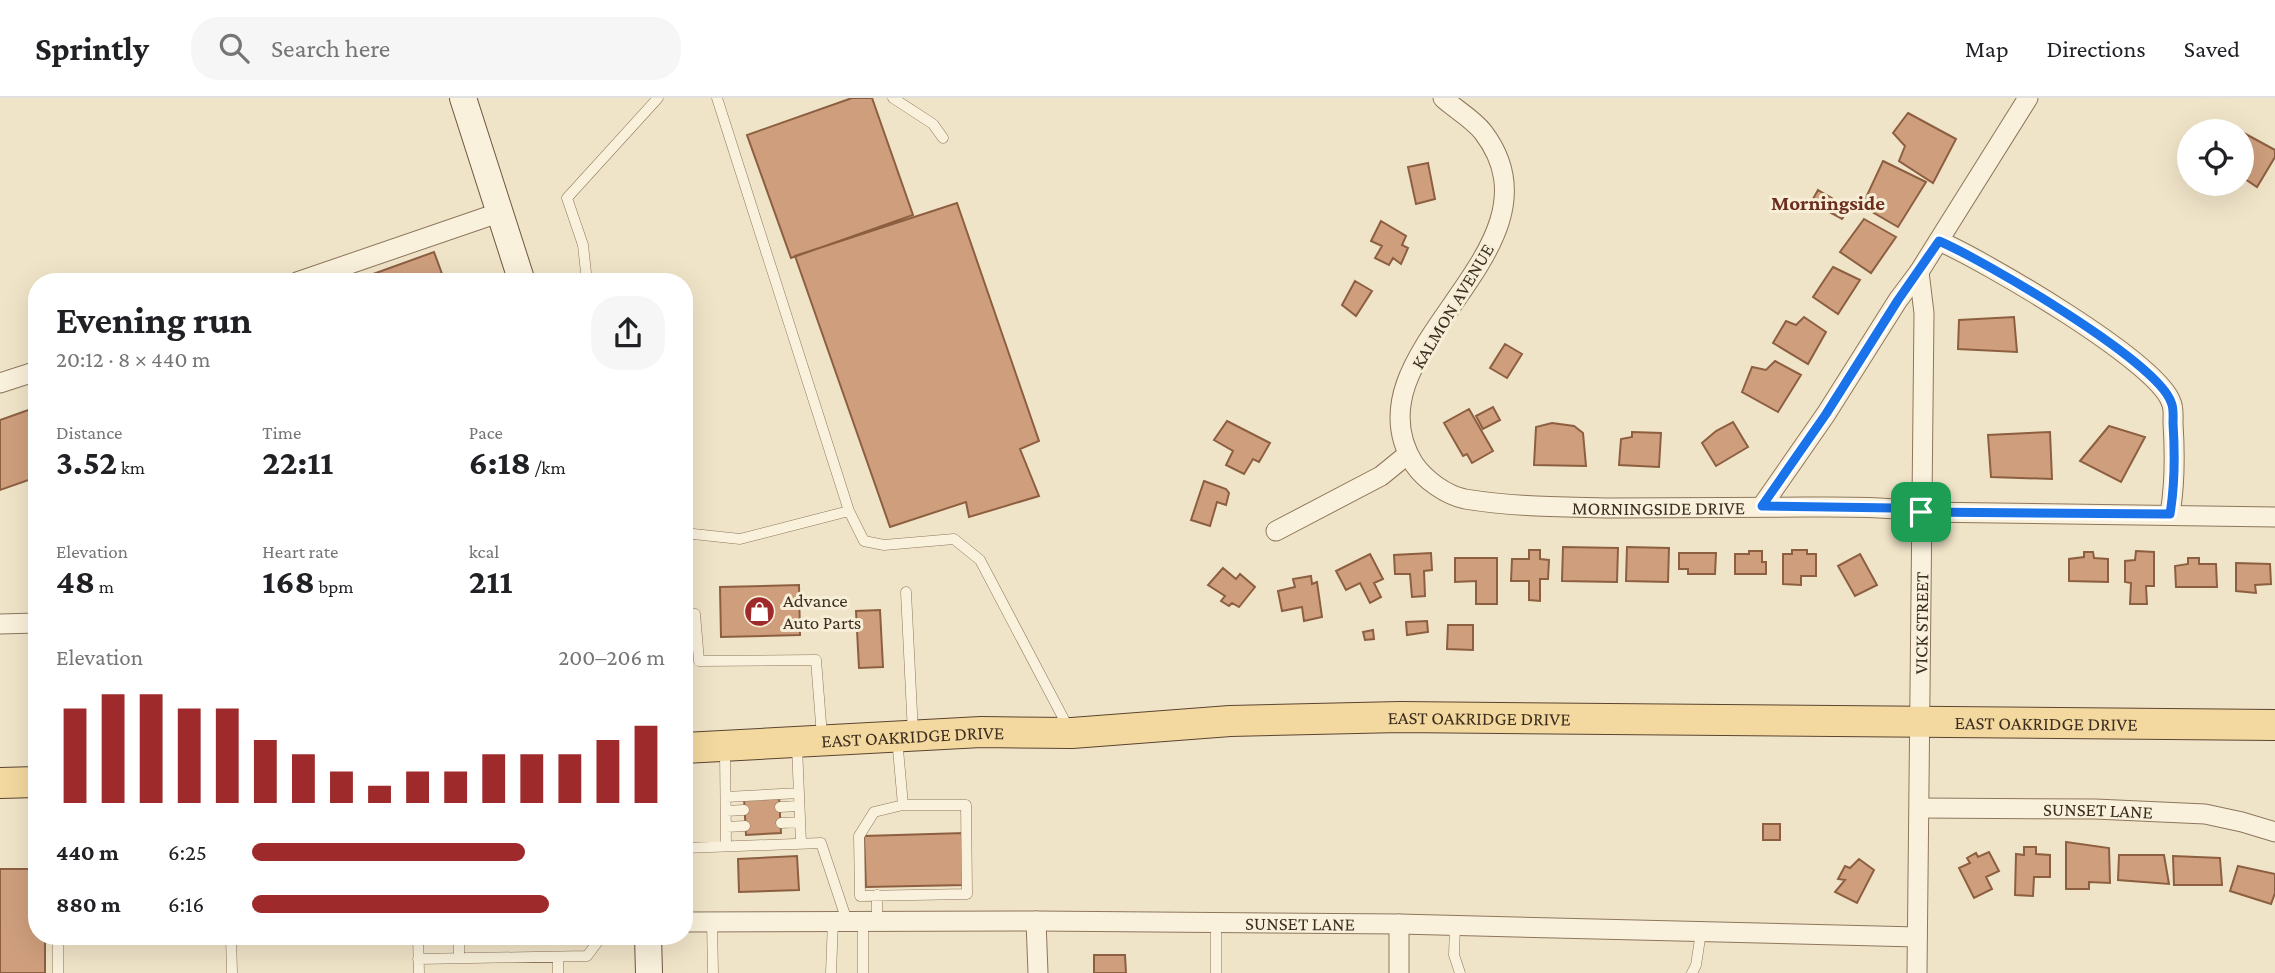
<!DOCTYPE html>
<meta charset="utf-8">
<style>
body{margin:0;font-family:"Crimson Pro",serif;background:#f6f6f6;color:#202124;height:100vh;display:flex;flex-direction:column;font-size:26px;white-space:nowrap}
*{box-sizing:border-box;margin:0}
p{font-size:23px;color:#757577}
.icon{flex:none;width:38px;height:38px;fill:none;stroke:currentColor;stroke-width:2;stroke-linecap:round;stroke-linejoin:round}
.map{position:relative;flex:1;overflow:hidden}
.drawer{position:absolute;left:28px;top:175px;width:665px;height:672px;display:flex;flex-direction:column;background:#fff;border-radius:28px;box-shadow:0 7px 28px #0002}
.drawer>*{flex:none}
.controls{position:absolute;left:2177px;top:21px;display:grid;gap:14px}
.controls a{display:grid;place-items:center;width:77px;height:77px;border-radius:50%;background:#fff;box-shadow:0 7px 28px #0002;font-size:35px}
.pin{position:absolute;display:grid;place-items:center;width:60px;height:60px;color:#fff;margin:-30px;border-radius:14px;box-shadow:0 4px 10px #0006}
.round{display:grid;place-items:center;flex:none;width:74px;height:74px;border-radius:28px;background:#f6f6f6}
.head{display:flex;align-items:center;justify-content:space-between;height:119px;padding:0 28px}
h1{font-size:38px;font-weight:700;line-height:52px}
.figures{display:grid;grid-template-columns:repeat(3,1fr);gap:10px;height:119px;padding:7px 28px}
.figures div{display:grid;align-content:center}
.figures b{font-size:35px;font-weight:700}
.figures small{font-size:19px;font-weight:400}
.figures p{font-size:19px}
.chart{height:196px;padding:14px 28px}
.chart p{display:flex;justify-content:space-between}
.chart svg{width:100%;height:126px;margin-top:7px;stroke:#9e2a2b;stroke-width:6}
ul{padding:0 28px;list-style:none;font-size:23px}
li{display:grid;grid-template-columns:112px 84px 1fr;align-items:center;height:52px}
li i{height:18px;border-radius:9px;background:#9e2a2b}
header{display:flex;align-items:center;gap:42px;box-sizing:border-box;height:98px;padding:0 35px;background:#fff;border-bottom:2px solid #e0e0e0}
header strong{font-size:33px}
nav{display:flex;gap:38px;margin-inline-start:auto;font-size:24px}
.search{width:490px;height:63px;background:#f6f6f6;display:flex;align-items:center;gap:18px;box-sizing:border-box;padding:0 24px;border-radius:28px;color:#757577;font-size:26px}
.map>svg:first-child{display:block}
</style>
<header>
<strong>Sprintly</strong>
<div class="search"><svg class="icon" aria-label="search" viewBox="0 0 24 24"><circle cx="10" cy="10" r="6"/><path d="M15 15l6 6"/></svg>Search here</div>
<nav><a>Map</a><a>Directions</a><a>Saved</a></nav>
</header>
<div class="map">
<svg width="2275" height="875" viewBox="0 0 2275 875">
<rect width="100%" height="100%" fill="#f0e4c8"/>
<path fill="#cf9f7d" stroke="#8d5f41" stroke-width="2" d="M852 0H872L913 117 791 160 747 37Z
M1908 15 1956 41 1933 85 1899 63 1905 48 1893 35Z
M2242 34 2275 52V59L2257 89 2242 79Z
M1883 63 1926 84 1898 129 1862 108Z
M1428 65 1435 101 1416 106 1408 69Z
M1818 92 1849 110 1842 121 1822 110 1824 108 1813 101Z
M957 105 1039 343 1020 351 1039 398 969 419 966 404 890 429 795 158Z
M1864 121 1896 139 1871 175 1840 154Z
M1381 123 1406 138 1402 147 1408 150 1401 166 1393 160 1389 167 1375 160 1382 148 1371 143Z
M434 154 445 184H351Z
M1833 169 1860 182 1838 216 1813 199Z
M1355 183 1372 193 1356 218 1342 207Z
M1804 219 1826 234 1808 266 1773 245 1786 223 1796 227Z
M2014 219 2017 254 1958 251 1959 222Z
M1505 246 1522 256 1507 280 1490 270Z
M1775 263 1801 277 1778 314 1742 294 1752 269 1766 272Z
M37 309V379L0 392V322Z
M1493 309 1500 322 1483 331 1476 318Z
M1469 311 1493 353 1472 365 1467 356 1463 358 1444 325Z
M1227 323 1270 345 1259 364 1253 361 1244 376 1226 367 1233 353 1214 342Z
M1733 324 1748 349 1716 368 1702 345 1716 333Z
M1552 325 1574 328 1583 335 1586 368 1534 367 1536 329Z
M2109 328 2145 339 2121 384 2080 363Z
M1632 334 1661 335 1659 369 1619 367 1621 341 1632 339Z
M2050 334 2052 381 1991 379 1988 337Z
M1204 383 1226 391 1229 395 1226 407 1217 404 1210 428 1191 422Z
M1563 449 1618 450 1617 484 1562 483Z
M1627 449 1669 450 1668 484 1626 483Z
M1529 452H1540V461L1549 462 1548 481H1540V503L1529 502V483H1511L1512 461H1529Z
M1792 452H1807V456H1816V478H1801V487L1783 486V456H1792Z
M1749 453H1762V464H1766V476H1735V456H1749Z
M2136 453 2154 454V488H2146L2147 506H2130L2131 485 2125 484V463L2135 462Z
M2084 454H2093L2094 460 2108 461V484L2069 483V461L2084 459Z
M1431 455 1432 472 1424 473 1425 498 1412 499 1410 476H1395L1394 457Z
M1679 455H1716L1715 476H1688V471H1679Z
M1370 456 1383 481 1374 485 1381 499 1370 505 1360 485 1346 492 1336 473Z
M1860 456 1877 487 1855 498 1838 468Z
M1455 460H1497V506H1476V483L1455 484Z
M2188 460H2199V466H2216L2217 489H2176L2175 468 2188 466Z
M2236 465 2270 466 2271 486 2255 487 2256 495 2236 493Z
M1223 470 1236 481 1240 476 1255 489 1239 509 1232 505 1229 508 1221 503 1225 498 1208 487Z
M1311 478 1312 486 1317 484 1322 519 1304 523 1302 509 1282 513 1278 493 1295 489 1293 481Z
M799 487 800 537 721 539 720 489Z
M880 512 883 569 859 570 856 513Z
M1427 523 1428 534 1407 537 1406 524Z
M1448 527H1473V552L1447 551Z
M1373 532 1374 541 1365 542 1363 534Z
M779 698 781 735 746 737 744 700Z
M1763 726H1780V742H1763Z
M964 735 965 787 866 789 864 738Z
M2066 744 2109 750 2110 785 2089 784V791H2066Z
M2024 749H2036V756L2050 757V779H2034L2033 798 2015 797 2016 756 2024 757Z
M1989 754 1999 773 1986 779 1992 791 1974 800 1959 770 1970 765 1967 760 1976 755 1978 759Z
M2119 757H2164L2169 786 2118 782Z
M797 758 799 792 739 794 738 761Z
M2173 758 2220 760 2222 787H2174Z
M1859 761 1874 772 1857 805 1835 794 1845 782 1838 781 1845 768 1850 770Z
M2238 768 2275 776V795L2271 806 2230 793Z
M0 771H37V838H45V875H0Z
M1094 857H1125L1126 875H1094Z"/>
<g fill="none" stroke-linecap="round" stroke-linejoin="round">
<defs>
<path id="lane" d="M717 0 849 413
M893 0 933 26 943 40
M587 184 583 147 567 100 658 0
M684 435 740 441 849 413 864 443 884 447 954 441 980 462 1069 631
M906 494 913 635
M684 516H695L699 563 816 562 822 638
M897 640 903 707 874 714 859 738 860 798 967 796 966 707H903
M797 648 801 745
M725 652 726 748
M726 699 799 695
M780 709 799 708
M726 713 744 712
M781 725 800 724
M726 729 745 728
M684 750 821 745 847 823
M712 823 713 875
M877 823V797
M1216 826V875
M1455 828 1454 857 1460 875
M58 838V875
M231 838 232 875
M418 838 419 875
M459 838V860
M558 859V875
M418 861 587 858 602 838
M831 875 833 823
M863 875V823
M1692 875 1696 867 1701 834"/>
<g id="street">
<path id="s1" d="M1443 0C1455 11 1473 21 1483 34 1574 153 1342 252 1414 366 1425 382 1446 397 1465 401 1514 409 1564 409 1613 410 1677 410 1741 409 1804 409 1843 409 1882 408 1921 414L2275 419"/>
<path d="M1939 143C1983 162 2157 263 2171 304 2174 310 2173 319 2173 325 2175 356 2175 386 2170 416"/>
<path d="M297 184 501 114"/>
<path d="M0 285 37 273"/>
<path d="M1762 408 1826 316 1898 202 1919 174 2028 0"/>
<path d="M1276 433 1381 378 1408 356"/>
<path d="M0 526 37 525"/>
<path id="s2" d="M1920 710 2095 711 2205 716 2242 724 2275 734"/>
<path d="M1036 823 1038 875"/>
<path id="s3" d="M684 824 1036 823 1399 826 1917 839"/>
<path d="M1399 875V826"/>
<path id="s4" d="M1917 875 1924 215 1919 174"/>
</g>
<path id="secondary" d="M463 0 522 184
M648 838 649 875"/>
<g id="primary">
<path id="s5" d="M684 650 981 634 1072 635 1230 623 1400 619 2275 627"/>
<path d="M0 685 37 684"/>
</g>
</defs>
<use href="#lane" stroke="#8d765c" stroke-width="11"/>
<use href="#street" stroke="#8d765c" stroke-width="21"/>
<use href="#secondary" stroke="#6f573f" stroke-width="28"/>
<use href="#primary" stroke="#5b4430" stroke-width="32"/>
<use href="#lane" stroke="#faf1dc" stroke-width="10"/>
<use href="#street" stroke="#faf1dc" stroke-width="19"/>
<use href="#secondary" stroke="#faf1dc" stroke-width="26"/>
<use href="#primary" stroke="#f3d9a0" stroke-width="30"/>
</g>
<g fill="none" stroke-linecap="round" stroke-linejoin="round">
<defs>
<path id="route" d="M1939 143C1983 162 2157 263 2171 304 2174 310 2173 319 2173 325 2175 356 2175 386 2170 416L1921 414 1894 410 1762 408 1826 316 1898 202Z"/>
</defs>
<use href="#route" stroke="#fff" stroke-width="14"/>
<use href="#route" stroke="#1a73e8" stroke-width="9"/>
</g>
<defs>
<symbol id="shop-disc" viewBox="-11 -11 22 22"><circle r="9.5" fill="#9e2a2b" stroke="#f7eed8"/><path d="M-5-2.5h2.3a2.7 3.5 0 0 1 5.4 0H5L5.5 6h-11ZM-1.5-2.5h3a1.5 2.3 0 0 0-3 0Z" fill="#fff"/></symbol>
</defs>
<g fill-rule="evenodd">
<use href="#shop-disc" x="742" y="496" width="35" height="35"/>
</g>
<g text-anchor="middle" stroke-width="6" stroke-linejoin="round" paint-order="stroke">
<g font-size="19" fill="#3d2e20" stroke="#f7eed8">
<text transform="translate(1452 208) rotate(-59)" y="7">KALMON AVENUE</text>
<text dy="7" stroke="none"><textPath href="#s1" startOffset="676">MORNINGSIDE DRIVE</textPath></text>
<text dy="7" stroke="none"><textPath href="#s4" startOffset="350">VICK STREET</textPath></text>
<text dy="7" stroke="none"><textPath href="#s5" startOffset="796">EAST OAKRIDGE DRIVE</textPath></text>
<text dy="7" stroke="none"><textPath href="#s5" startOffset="1363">EAST OAKRIDGE DRIVE</textPath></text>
<text dy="7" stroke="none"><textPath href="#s5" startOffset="229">EAST OAKRIDGE DRIVE</textPath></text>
<text dy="7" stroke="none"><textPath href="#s2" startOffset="178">SUNSET LANE</textPath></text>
<text dy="7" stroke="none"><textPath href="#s3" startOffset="616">SUNSET LANE</textPath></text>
</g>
<g font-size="19" fill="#3d2e20" stroke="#f7eed8" text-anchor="start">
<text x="783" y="509">Advance<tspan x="783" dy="22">Auto Parts</tspan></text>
</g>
<g font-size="21" font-weight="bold" fill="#6b2e1e" stroke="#f7eed8">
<text x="1828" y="112">Morningside</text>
</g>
</g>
</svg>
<div class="controls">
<a><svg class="icon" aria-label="locate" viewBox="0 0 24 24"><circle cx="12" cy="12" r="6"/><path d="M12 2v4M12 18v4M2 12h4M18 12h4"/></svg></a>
</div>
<div class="pin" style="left:1921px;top:414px;background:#1e9e55"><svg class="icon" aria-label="arrive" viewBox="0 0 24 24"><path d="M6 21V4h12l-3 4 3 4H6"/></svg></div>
<section class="drawer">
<div class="head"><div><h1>Evening run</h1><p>20:12 · 8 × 440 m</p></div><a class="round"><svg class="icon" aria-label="share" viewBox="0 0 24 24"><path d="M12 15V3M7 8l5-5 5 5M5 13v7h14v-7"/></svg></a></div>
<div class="figures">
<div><p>Distance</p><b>3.52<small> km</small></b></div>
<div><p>Time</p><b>22:11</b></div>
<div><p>Pace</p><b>6:18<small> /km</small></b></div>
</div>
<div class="figures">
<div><p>Elevation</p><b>48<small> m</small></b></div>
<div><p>Heart rate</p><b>168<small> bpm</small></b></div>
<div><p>kcal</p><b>211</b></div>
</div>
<div class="chart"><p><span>Elevation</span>200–206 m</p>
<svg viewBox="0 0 160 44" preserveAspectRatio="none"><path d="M5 44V11M15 44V6M25 44V6M35 44V11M45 44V11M55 44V22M65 44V27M75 44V33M85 44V38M95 44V33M105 44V33M115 44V27M125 44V27M135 44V27M145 44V22M155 44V17"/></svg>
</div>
<ul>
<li><b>440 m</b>6:25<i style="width:66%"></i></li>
<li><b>880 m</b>6:16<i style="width:72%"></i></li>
</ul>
</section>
</div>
